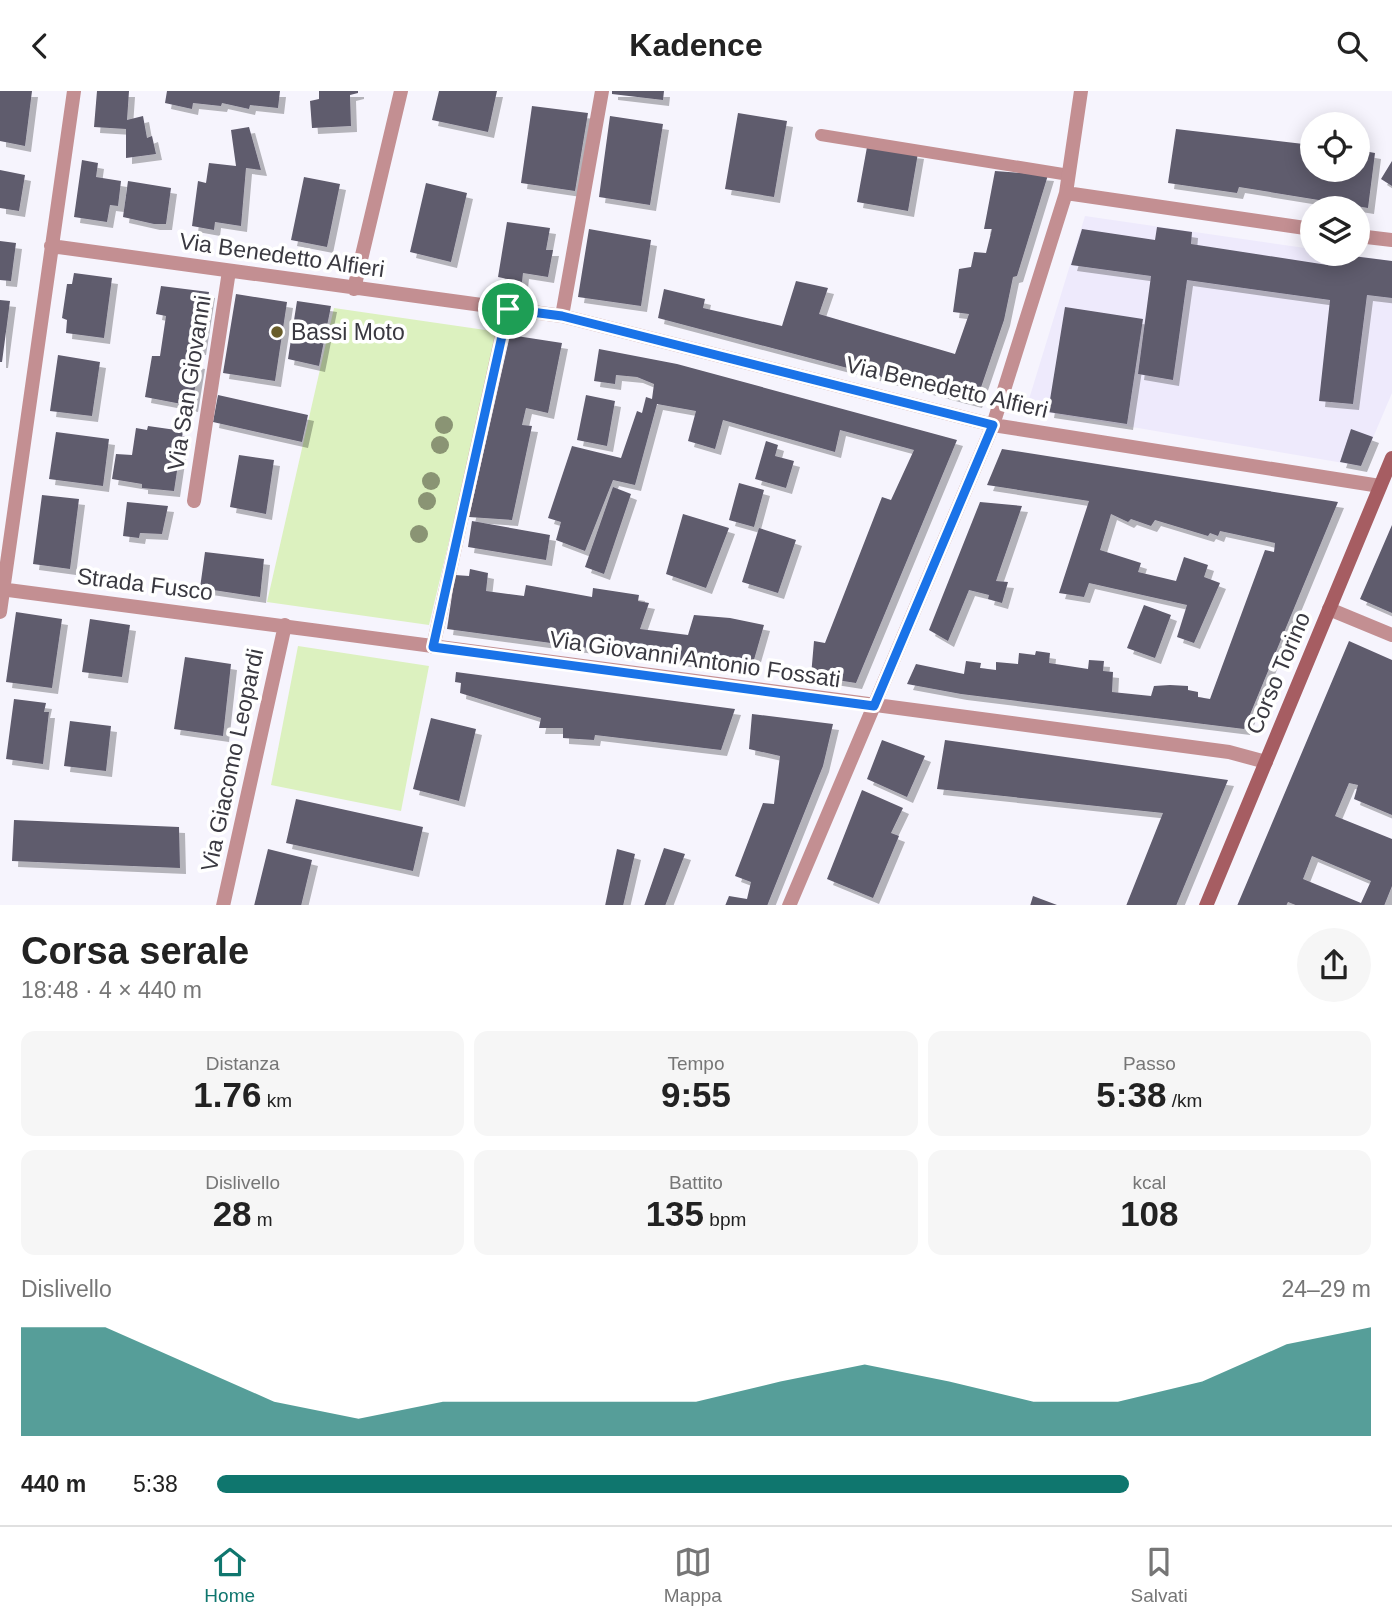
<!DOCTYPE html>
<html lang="it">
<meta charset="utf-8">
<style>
body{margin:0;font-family:Helvetica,sans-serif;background:#f6f6f6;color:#222;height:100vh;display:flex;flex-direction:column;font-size:26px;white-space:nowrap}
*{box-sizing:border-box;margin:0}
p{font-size:23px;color:#767676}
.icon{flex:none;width:38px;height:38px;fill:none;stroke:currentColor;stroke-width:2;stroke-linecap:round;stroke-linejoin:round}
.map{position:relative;height:814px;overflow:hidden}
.details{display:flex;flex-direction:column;background:#fff;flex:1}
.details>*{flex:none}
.controls{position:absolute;left:1300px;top:21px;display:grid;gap:14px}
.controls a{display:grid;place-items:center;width:70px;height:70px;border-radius:50%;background:#fff;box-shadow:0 4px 18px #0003;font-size:35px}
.pin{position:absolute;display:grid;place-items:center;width:60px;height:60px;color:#fff;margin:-30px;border:4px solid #fff;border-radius:50%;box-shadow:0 2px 7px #0007}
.round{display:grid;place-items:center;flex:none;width:74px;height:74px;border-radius:37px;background:#f6f6f6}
.head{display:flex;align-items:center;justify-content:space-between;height:119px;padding:0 21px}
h1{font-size:38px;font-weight:600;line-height:52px}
.figures{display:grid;grid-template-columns:repeat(3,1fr);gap:10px;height:119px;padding:7px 21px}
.figures div{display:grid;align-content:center;border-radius:14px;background:#f6f6f6;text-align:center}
.figures b{font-size:35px;font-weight:600}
.figures small{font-size:19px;font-weight:400}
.figures p{font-size:19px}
.chart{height:196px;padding:14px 21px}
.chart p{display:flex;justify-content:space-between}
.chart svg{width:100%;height:126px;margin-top:7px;fill:#0f766e;opacity:.7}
ul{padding:0 21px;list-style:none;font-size:23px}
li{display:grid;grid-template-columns:112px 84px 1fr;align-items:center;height:52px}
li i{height:18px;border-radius:9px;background:#0f766e}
header{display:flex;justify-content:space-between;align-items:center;height:91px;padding:0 21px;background:#fff;font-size:32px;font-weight:600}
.tab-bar{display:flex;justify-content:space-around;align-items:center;height:98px;border-top:2px solid #e0e0e0;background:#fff;font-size:19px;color:#767676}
.tab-bar a{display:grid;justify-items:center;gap:4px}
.tab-bar .selected{color:#0f766e}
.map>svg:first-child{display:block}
</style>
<header><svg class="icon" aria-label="back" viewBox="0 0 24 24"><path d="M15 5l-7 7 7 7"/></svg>Kadence<svg class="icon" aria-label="search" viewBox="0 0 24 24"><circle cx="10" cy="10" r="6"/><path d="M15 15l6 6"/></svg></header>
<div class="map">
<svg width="1392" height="815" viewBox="0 0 1392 815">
<defs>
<filter id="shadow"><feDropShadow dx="6" dy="6" stdDeviation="0" flood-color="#0004"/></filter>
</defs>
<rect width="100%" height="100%" fill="#f6f4fd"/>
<path fill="#eeeafc" d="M1085 125 1312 158V163H1342L1392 170V302L1361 375 1026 318Z"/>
<path fill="#dcf1bf" d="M334 217 499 241 429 534 267 511Z
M298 555 429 575 401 720 271 694Z"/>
<path fill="#5f5b6d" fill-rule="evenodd" filter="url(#shadow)" d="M0 0H32L25 55 0 50Z
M97 0H129L127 29 143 25 147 47 152 45 156 63 126 67V38L94 36Z
M167 0H280L278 17 250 14 249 18 222 12 221 15 193 12 192 18 165 12Z
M319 0H358V2L350 4 351 35 312 37 310 10 319 8Z
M439 0H497L488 41 432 29Z
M612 0H664L663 9 612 3Z
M532 15 588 22 575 100 521 92Z
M738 22 787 30 774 106 725 98Z
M610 25 663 33 650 114 599 106Z
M249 36 261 79 246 77 241 135 215 131 214 139 192 135 198 90 206 92 209 72 236 75 231 39Z
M1176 38 1312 54V79H1358V59L1375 62 1368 117 1239 96 1237 102 1168 92Z
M867 56 918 62 908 120 857 111Z
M82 69 98 72 96 86 121 90 118 115 110 114 107 131 74 126Z
M1392 70V95L1381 88Z
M0 79 25 84 19 120 0 117Z
M995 80 1048 84 1017 185 1013 186 1004 229 976 311 658 227 664 198 705 208 703 217 782 235 796 190 828 197 819 223 955 263 969 223 953 221 959 178 971 176 974 161 986 162 992 138H984Z
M304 86 340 93 327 156 291 149Z
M128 90 171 97 166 133H154L123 126Z
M426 92 467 102 451 171 410 161Z
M507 131 550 137 546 159H553L548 186 523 182 522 191 498 186Z
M1157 136 1192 141 1191 153 1334 175 1337 163 1392 170V207L1367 204 1353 313 1319 310 1330 209 1187 189 1173 289 1138 283 1151 185 1071 174 1082 138 1155 149Z
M589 138 651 149 641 215 578 206Z
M0 150 16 152 11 190 0 189Z
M74 182 112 187 104 247 66 242 67 229 62 227 67 193H72Z
M161 195 209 201 200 258H188L187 270 199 272 192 315 145 306 152 265H160L166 225 156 223Z
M236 203 287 211 275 290 223 282Z
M0 209 10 210 2 271H0Z
M297 210 331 215 319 275 288 268Z
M1065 216 1143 228 1127 333 1048 321Z
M510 244 562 252 548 322 526 317 522 334 532 335 512 429 469 426Z
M599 258 677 273 957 349 856 592 811 585 814 550 825 552 882 406 891 409 914 359 840 339 835 361 723 329 715 358 688 350 696 320 657 313 635 394 613 389 585 460 556 449 561 431 548 427 572 355 621 367 637 320 642 322 646 306 652 308 654 293 637 286 616 284 615 293 594 290Z
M58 264 100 271 92 325 50 320Z
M218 304 308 324 302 351 213 331Z
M586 304 615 310 607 355 577 349Z
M148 335 183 340 174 400 142 397V393L112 388 116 363 132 364 136 337 147 339Z
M1351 338 1373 346 1361 375 1340 371Z
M56 341 109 348 103 395 49 388Z
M766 350 778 354 775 365 794 370 786 397 755 388Z
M1002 358 1338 411 1244 638 961 603 907 593 916 573 964 583 966 570 981 572 980 577 996 579V571L1018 573 1019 562 1035 564 1036 560 1050 562 1049 572 1088 578 1089 569 1104 570 1103 580 1113 581 1112 601 1151 605 1154 595 1170 594 1188 595V599L1198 601V606L1210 608 1265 459 1274 461 1275 452 1220 440 1218 445 1210 442 1208 445 1155 429 1151 435 1131 428 1128 431 1111 423 1100 459 1141 472 1138 481 1176 490 1184 466 1208 474 1204 486 1220 492 1194 552 1177 546 1187 514 1089 492 1084 506 1059 502 1089 410 987 394Z
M239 364 274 369 266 423 230 416Z
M739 392 764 399 754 436 729 429Z
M613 396 631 403 604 483 585 476Z
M42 404 79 408 70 478 33 473Z
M127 411 168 415 162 443 140 442 139 447 123 445Z
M980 411 1022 415 996 490 1008 491 1002 512 988 508 989 504 969 499 948 550 929 539Z
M683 423 729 437 706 497 666 483Z
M472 430 550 444 546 469 468 456Z
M1392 434V522L1360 508Z
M759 437 796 449 778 502 742 491Z
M205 461 264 468 260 506 200 497Z
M470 478 488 482 486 500 524 505 526 494 592 506 593 497 639 504 638 510 649 512 640 538 688 544 694 524 730 527 764 534 751 579 447 538 455 484 469 485Z
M1144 514 1171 524 1155 567 1127 557Z
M16 521 62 528 52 597 6 591Z
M90 528 130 534 122 586 82 581Z
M1349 550 1392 569V724L1354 708 1358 694 1349 692 1335 725 1392 748V795L1384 815H1298L1288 811 1286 815H1237ZM1312 765 1371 790 1361 812 1303 788Z
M185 566 231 573 223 645 174 638Z
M456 581 735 618 721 659 595 644 594 649 563 647V637H539L541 627 460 602 461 592 455 591Z
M14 608 46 612 44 621H49L43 673 6 668Z
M752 623 833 633 823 675 767 815H725L729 805 747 808 751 791 735 785 763 712 774 713 780 665 749 658Z
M431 627 476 638 459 710 413 698Z
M70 630 111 635 106 680 64 675Z
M882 649 925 665 907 706 867 688Z
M945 649 1228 689 1176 815H1126L1163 722 937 698Z
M862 699 903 717 891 742 899 745 873 807 827 788Z
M296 708 423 736 413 780 286 752Z
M14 729 179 736 180 777 12 770Z
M664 757 685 763 665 815H644Z
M268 758 312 769 301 815H254Z
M617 758 635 763 623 815H605Z
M1033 805 1057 814 1056 815H1030Z"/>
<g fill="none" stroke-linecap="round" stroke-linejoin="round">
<path stroke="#c38f92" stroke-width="12" d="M821 44 1069 84"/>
<path stroke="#c38f92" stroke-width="14" d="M1066 102 1312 138
M1358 145 1392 149
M51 155 562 225 993 334 1380 395
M354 198 401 0
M562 225 602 0
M194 410 229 180
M0 498C410 551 820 608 1229 661L1266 671
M1329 518 1392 544
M0 521 74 0
M433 556 508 217
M223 815 285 534
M789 815 993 334 1066 102 1081 0"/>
<path stroke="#a65d62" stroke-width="14" d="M1206 815 1392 367"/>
</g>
<g fill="#8a9474">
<circle cx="444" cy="334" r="9"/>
<circle cx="440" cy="354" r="9"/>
<circle cx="431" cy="390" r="9"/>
<circle cx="427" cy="410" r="9"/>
<circle cx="419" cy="443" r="9"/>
</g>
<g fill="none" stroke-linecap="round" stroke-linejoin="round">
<defs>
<path id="route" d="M508 218 562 225 993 334 874 615 433 556Z"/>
</defs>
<use href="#route" stroke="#fff" stroke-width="14"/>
<use href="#route" stroke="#1a73e8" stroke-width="9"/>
</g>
<circle fill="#695d2a" stroke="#fff" stroke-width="2.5" cx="277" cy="241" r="7"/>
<g text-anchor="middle" stroke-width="7" stroke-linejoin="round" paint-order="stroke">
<g font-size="23" fill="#3a3941" stroke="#fff">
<text transform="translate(282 164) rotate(8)" y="8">Via Benedetto Alfieri</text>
<text transform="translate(189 292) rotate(-81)" y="8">Via San Giovanni</text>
<text transform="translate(947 296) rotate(13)" y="8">Via Benedetto Alfieri</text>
<text transform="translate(145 493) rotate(7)" y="8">Strada Fusco</text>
<text transform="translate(695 568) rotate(8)" y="8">Via Giovanni Antonio Fossati</text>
<text transform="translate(1278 582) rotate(-67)" y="8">Corso Torino</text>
<text transform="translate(232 669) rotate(-78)" y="8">Via Giacomo Leopardi</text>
</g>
<g font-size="23" fill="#3a3941" stroke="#fff" text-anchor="start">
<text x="291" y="249">Bassi Moto</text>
</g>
</g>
</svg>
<div class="controls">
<a><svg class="icon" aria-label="locate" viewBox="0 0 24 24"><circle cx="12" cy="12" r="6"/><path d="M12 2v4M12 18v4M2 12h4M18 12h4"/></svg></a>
<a><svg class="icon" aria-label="layers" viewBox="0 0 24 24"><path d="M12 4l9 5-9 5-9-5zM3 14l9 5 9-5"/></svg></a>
</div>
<div class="pin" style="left:508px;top:218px;background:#1e9e55"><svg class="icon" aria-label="arrive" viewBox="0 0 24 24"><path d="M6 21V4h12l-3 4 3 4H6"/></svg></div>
</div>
<section class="details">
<div class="head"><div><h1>Corsa serale</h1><p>18:48 · 4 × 440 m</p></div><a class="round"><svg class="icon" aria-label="share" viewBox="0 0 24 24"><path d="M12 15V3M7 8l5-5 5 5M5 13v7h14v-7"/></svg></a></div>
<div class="figures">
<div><p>Distanza</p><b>1.76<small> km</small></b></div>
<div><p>Tempo</p><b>9:55</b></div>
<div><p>Passo</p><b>5:38<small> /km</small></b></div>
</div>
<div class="figures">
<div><p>Dislivello</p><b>28<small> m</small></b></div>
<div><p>Battito</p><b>135<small> bpm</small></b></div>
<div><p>kcal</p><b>108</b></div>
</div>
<div class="chart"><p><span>Dislivello</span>24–29 m</p>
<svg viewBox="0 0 160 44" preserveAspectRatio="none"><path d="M0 44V6L10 6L20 19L30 32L40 38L50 32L60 32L70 32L80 32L90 25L100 19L110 25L120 32L130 32L140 25L150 12L160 6V44z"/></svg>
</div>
<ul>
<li><b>440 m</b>5:38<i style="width:79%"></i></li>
</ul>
</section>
<nav class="tab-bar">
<a class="selected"><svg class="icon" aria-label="home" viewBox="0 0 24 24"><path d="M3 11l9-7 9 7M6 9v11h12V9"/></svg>Home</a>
<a><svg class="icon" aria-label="map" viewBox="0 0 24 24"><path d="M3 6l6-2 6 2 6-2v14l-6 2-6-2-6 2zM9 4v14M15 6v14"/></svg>Mappa</a>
<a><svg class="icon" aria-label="saved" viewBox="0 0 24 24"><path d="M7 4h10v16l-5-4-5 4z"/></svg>Salvati</a>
</nav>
